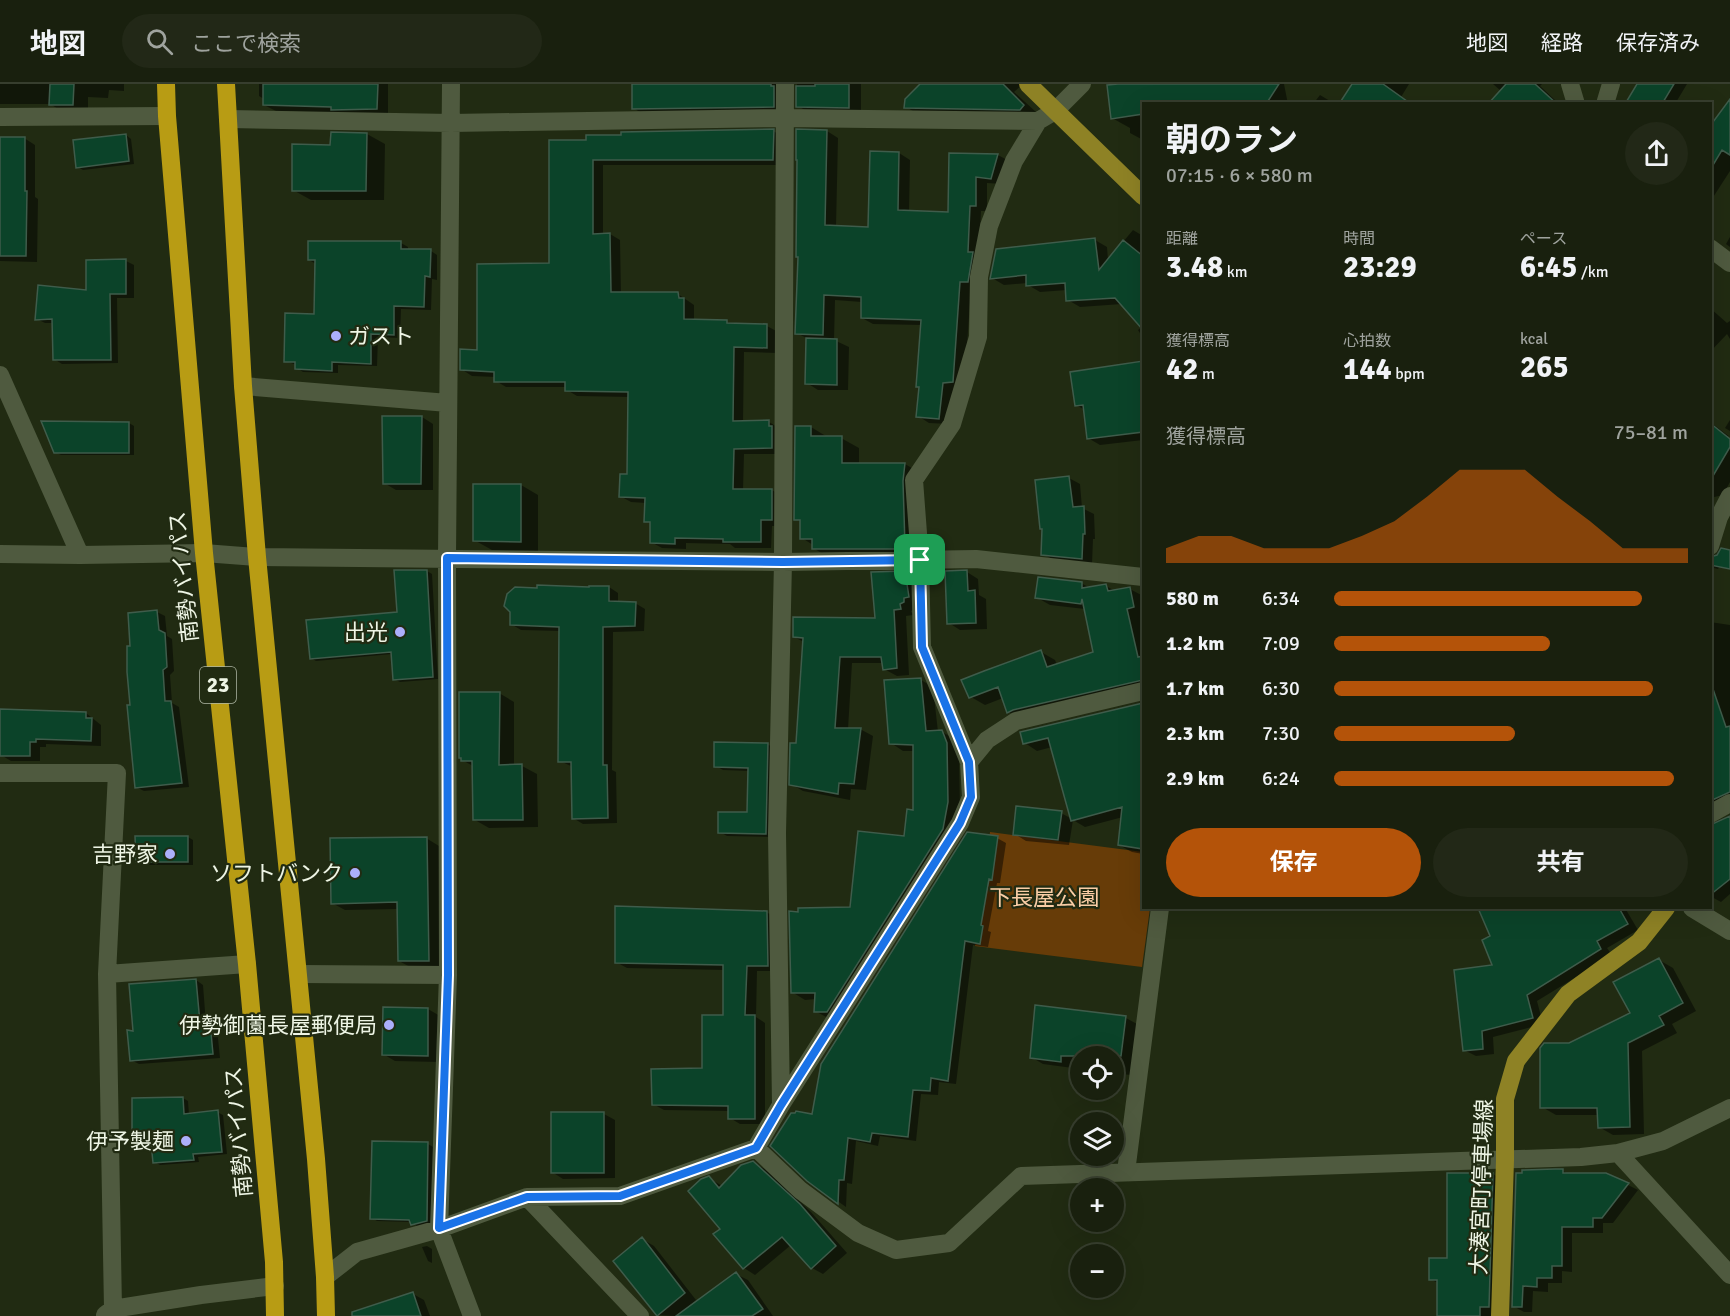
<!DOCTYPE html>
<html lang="ja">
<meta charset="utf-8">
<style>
body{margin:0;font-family:Signika,"Noto Sans JP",sans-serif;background:#222817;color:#f1f3f6;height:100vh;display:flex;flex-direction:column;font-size:22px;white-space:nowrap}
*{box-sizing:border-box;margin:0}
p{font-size:20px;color:#9fa39e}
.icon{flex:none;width:33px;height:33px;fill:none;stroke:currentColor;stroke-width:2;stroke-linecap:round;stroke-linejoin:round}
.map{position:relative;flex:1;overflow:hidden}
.drawer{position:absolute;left:1142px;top:18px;width:570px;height:807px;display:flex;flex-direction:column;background:#19200e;border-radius:0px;box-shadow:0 6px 24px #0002,0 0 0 2px #373e2e}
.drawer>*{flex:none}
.controls{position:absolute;left:1070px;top:962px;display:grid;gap:12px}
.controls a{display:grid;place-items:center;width:54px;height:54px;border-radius:50%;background:#19200e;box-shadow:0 6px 24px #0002,0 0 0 2px #373e2e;font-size:30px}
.pin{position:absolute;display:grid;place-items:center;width:51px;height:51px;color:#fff;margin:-26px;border-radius:12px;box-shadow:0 3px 9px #0006}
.round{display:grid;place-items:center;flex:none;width:63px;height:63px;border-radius:32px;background:#222817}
.head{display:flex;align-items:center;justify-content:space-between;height:102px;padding:0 24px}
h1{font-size:33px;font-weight:700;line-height:45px}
.figures{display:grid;grid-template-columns:repeat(3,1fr);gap:9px;height:102px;padding:6px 24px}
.figures div{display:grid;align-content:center}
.figures b{font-size:30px;font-weight:700}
.figures small{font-size:16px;font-weight:400}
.figures p{font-size:16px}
.chart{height:168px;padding:12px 24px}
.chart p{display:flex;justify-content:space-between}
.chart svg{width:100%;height:108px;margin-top:6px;fill:#b45309;opacity:.7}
.cta{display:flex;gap:12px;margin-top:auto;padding:12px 24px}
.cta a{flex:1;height:69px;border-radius:36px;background:#b45309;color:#fff;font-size:24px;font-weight:700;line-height:69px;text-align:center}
.cta a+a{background:#222817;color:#f1f3f6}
ul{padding:0 24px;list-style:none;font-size:20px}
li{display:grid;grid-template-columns:96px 72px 1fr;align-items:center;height:45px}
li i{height:15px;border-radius:8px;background:#b45309}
header{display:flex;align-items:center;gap:36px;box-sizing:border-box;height:84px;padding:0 30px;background:#19200e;border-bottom:2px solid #373e2e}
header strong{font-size:28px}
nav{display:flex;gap:33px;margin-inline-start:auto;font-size:21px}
.search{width:420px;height:54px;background:#222817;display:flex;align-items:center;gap:15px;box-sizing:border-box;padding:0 21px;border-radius:33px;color:#9fa39e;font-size:22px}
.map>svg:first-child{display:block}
</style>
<header>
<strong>地図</strong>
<div class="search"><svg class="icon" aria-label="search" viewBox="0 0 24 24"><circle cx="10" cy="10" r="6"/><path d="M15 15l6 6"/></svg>ここで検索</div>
<nav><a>地図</a><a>経路</a><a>保存済み</a></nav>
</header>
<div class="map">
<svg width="1730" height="1232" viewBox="0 0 1730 1232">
<rect width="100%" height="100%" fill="#212b12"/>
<path fill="#673c08" d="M990 748 1143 768V824H1150L1142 883 975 862Z"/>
<path fill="#0007" d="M0 0H124V7L109 6 108 14 88 13V29H65L50 20H0Z
M259 0H388V31L276 27 264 21V15L259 12Z
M633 0H789L785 29 645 31 633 24Z
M797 0H861V30L810 29 798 22Z
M922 0H1023L1014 8 1036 28 918 30 906 23Z
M1130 0H1284L1288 20H1143V56L1130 49V44L1112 34Z
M1354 0H1409L1401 13Z
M1493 0H1542L1540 2 1556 17 1554 20 1501 7Z
M1638 0H1687L1675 20H1626Z
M1320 11 1330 17 1334 20H1313Z
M1730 17V87L1710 118V44Z
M773 47 784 53V81H603V151L610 150 620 156 621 210H678L694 221V237L727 238 733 241 767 242 778 248 777 269 744 268 743 338H769L779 344 783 370H744L743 406H772L782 412V442H772L771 464H735L730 460 686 459V465L662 464 651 458 652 441 646 437V419L631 418 620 412 628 392 630 313 577 312 567 306V303H506L496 297V293L472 292 461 285 550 181 588 58Z
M827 47 838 54 836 143 870 144 899 69 910 76 909 128 949 129 951 70 998 71 1009 77 1002 100 987 99V127H981L979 173 971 204 964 304 950 340 929 339 918 332 920 304 917 302 922 241 873 240 862 234V218L835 216 834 256 849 263 848 306H818L807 299 808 255 797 249Z
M367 50 385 60 384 116H311L293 106 332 62Z
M126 51 131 55 134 80 83 86 78 83Z
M0 54H24L35 61V113L38 115 37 178 0 177Z
M1133 146 1143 152V222L1122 220 1080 223 1068 216 1067 206 1040 208 1028 201V199L1004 201 992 194 1095 156 1107 163 1108 176Z
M1730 153V163L1726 160Z
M401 159 408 163V166L431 167 437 171V196L432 195 431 226 401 225 400 254 378 253 377 282 338 281V289L303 288 297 284V281L285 277 316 232V180L309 176Z
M126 177 134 181V214H117L118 279 62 280 54 275V239H45L37 235 88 208Z
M1710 224 1727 239 1730 237V255L1727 250 1710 268Z
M1143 233V254L1138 246 1142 243Z
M1143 279V356L1100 361 1088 354 1085 326 1076 321Z
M422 333 433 340V406H396L384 399Z
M1730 336V347L1725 344Z
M1710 338 1730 353 1728 352 1726 355 1730 357V398L1723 411 1710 414Z
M129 339 134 342V371H61L55 368Z
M796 343H811L829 354H841L859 364V381L905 380 922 390V471L830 474 813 464V461L802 454V439L796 435Z
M1069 394 1080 400 1082 424 1094 430 1095 455H1093L1092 480 1054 476 1043 470Z
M521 401 538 411V467L492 466 474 456Z
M1710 473 1721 480 1718 485 1710 483Z
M427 487 432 490 438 595 400 598 394 595 392 570 316 577 311 574 398 530Z
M967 488 978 495 979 511 986 515 987 545 960 546 949 539Z
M904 489 917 496 916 525 911 527 913 531 906 532 909 591 897 592 884 585 883 579H852L848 645H860L873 652 866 706 851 705 850 716 803 707 791 700 797 661 804 558 794 553 877 535Z
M1081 499 1090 504 1106 502 1115 507 1130 505 1143 512V532H1141L1143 543V606L1022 636 1009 628 1003 614 985 621 971 613 1041 568 1055 576 1057 581 1094 569 1085 525 1050 521 1036 513Z
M609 503 618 509V519H635L645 525 644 547 613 548 612 686 616 688 617 739 583 740 573 734V683L560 677 561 547 521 546 511 540Z
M157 528 165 532 167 552 172 555 174 587 170 591 172 619 179 623 189 703 144 707 136 703 131 622 132 563Z
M1710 538 1730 541V719L1711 731V743L1730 733V810L1721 818 1710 812Z
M921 596 933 603 938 648H942L955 655 959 668 960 726 828 934 815 927 816 915 805 916 792 908 851 825 905 754 915 728 914 667H903L891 659Z
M499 609 514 618V682H522L537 690 538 743 489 744 475 736 473 682 462 676Z
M1143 620V770L1132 768 1119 761 1123 733 1085 743 1073 736 1069 761 1026 757 1015 750 1061 729 1072 735 1052 663 1037 667 1025 659Z
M86 629 101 641V662L46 660V663H40V677H11L1 671Z
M767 660 774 664 772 753 727 752 720 748 748 730 750 687 723 686 716 682Z
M188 753 193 756V781H143L137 778Z
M426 754 439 762 442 884H412L399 877V825L345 826 332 819Z
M997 754 1006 759 1000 799H997L988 847 991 848 988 863 973 861 956 1000 939 998 938 1011 921 1010 916 1057 880 1052 878 1062 856 1057 852 1100 847 1099 846 1123 808 1096 813 1032Z
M1480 824H1625L1638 846 1607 864 1612 871 1537 917 1543 940 1493 953 1494 970 1476 972 1464 966 1495 882 1492 853Z
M766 828 777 834 778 887H757L756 933 765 939V1040H740L730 1034V1027L664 1026 653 1020 704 986 725 933V886L627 884 616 878Z
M1659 876 1673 884 1696 927 1672 940 1677 949 1642 967 1644 1050 1613 1051 1599 1043V1031H1556L1542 1023 1569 960 1632 930Z
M196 896 203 901 206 940 217 944 220 974 139 980 131 976 135 949Z
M428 925 440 932 439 978 395 977 383 970Z
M1126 934 1137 940 1131 991 1113 989V972H1080V985L1043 980 1031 973Z
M183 1014 188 1017 189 1031 217 1028 223 1031 227 1070 198 1073 199 1078 160 1081 155 1078 151 1049 139 1050 134 1047Z
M604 1030 615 1036V1094L563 1095 552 1088Z
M428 1060 433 1063 432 1139 418 1143 412 1138 377 1137 372 1134Z
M753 1079 765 1085 811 1128 847 1169 823 1190 812 1184 791 1161 755 1191 744 1184 723 1145 709 1094 722 1102Z
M1563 1087 1570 1091 1606 1090 1638 1106 1613 1139H1603V1149H1572V1188L1562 1187V1199H1548V1208L1533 1207 1532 1228H1524L1513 1222Z
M1493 1090 1504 1097 1500 1229H1491V1232H1438V1199L1430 1195 1449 1176Z
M642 1155 654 1162 696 1216 677 1232 658 1231Z
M427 1162 432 1165V1179L428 1177 422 1163Z
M736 1190 748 1196 773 1232H718Z
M413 1210 424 1216 430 1232H367Z"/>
<path fill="#0b4329" stroke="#3f5c4b" stroke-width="1.5" d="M50 0H74L73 21H49Z
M263 0H378L377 25 331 26V23L263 21Z
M632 0H771V2H774V23L632 25Z
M815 0H849V24L796 23V2H815Z
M920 0H1003L1024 21 1020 26 904 24 905 15Z
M1118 0H1279L1266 20H1143V30L1111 35 1107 1Z
M1352 0H1383L1411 20H1339Z
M1506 0H1535L1557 20H1488Z
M1637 0H1674L1662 20H1625Z
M1730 15V71L1722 66 1710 86V42Z
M774 45 773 76H593V150L610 149 611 208H678L679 214H684V235L727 236V239L767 240V264L734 263 733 337 769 336V342H772V364L734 365 733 405H772V436H761V458H723V455L675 454V460L650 459V438H644L645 414 619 413 620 390H627L628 308 565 307V298H494V288L460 286V265L477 266V180L549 179V56H586V51H621V48Z
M796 45 827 46 825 141 868 143 870 67 899 68 898 126 948 128 949 69 998 70 991 95 976 93V122H970L968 168H973L968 198H960L953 298 943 299 939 335 916 333 919 303H916L921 236 861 234V213L824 211 823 251 795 250 798 173H796L797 76H796Z
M331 48 367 49 366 107H292V60L330 61Z
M126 50 129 77 76 84 73 56Z
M0 53H25V107H27L26 172H0Z
M1095 154 1099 186 1123 156 1143 172V246L1115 214 1066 217 1065 199 1026 202V191L990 195 996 165Z
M308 157H401V165H431L430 193 425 192 424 223 394 222V251L371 250V280L332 278V287L295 285V278H284L285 229 314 230 315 176H308Z
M126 175V210H110L111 276H53L52 235 35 236 38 201 86 206V176Z
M806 254 837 255V301L805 300Z
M1143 277V348L1087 355 1083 321 1075 322 1070 288Z
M382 332H422L421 400H383Z
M41 337 129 338V369H54Z
M1710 339 1730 355V363L1710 397Z
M795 342H811V352H842V379H905L903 397 905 462H901V465H812V455H800V436H794Z
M1069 392 1073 423 1084 422 1085 450H1083L1082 475 1041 471 1042 445H1040L1035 396Z
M473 400H521V458L473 457Z
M1721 464 1730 466V485L1710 481V473L1717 471Z
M394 486H427L433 593 393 596 391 568 310 575 306 536 397 528Z
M967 486 968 507 975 506 976 539 947 540 945 487Z
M905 487 909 513 904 514V518L900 520 901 525 894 526 897 584 883 586 881 573H840L835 644H861L854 700 839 699 838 710 789 701 790 659H796L803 554 793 553V533L875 534 871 488Z
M1038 493 1082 498V504L1106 500 1108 507 1130 503 1134 523 1127 525 1138 573 1143 572V596L1013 626 1007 629 998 603 969 614 961 596 984 587 1041 566 1047 583 1093 568 1082 515 1081 520 1035 514Z
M537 501 589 503V502H609V517L636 518 635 542 603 543V681H607L608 734 572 735 571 678H558L559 543 510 541V528L504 522 507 510 515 503 537 504Z
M157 526 159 546 165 549 167 583 163 586 165 617H171L182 699 135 704 127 621H130L127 588V562H130L128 529Z
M921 594 926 647 942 646 947 659 948 718 943 745 827 928H814L815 909H791L789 827 798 828V824L850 823 858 747 904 752 907 725 913 726V661L889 660 884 596Z
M1710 605H1713L1726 643 1730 642V708L1710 717Z
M459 608H500L499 681 522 680 523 736H473L472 677H461V674H459Z
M1143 619V765L1118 761 1122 723 1071 737 1048 654 1023 660 1020 648Z
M0 625 86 628V634H92L91 657 36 655V658H30V672H0Z
M714 658 768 659 766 750 718 749V728H747L748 684 714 683Z
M1016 722 1062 727 1058 756 1013 751Z
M1730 732V795L1710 811V741Z
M967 748 998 752 992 796 989 795 981 841 983 842 980 860 965 857 948 997 931 994 930 1007 913 1006 908 1053 872 1049 870 1058 848 1054 844 1096H839L838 1120 807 1097 770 1062 791 1029H795L796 1027 812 1030 821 980Z
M135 752H188V778H136Z
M427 753 429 877H398L397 818 331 820 330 754Z
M615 822 767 827 768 882H747L745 931H755V1035H728V1022L652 1021 651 985 702 984V931H723V881L615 879Z
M1478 824H1619L1628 840 1597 857 1601 865 1527 911 1533 934 1482 947 1483 965 1463 967 1454 886 1492 881 1482 856 1490 852Z
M1659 874 1683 919 1659 932 1664 941 1628 959 1630 1043 1598 1044 1597 1024H1540V964L1544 959H1569L1630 929 1613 898Z
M196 895 200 939 210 938 213 970 130 977 127 946 133 947 129 900Z
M1035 921 1126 932 1121 972H1061V978L1030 974Z
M383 923 428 924V972L382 971Z
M183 1013 184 1030 218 1026 222 1068 193 1070 194 1076 153 1079 150 1047 132 1048V1014Z
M551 1028H604V1089H551Z
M372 1057 428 1058 427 1137 411 1141 409 1136 370 1135Z
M753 1077 800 1120 836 1162 811 1185 782 1153 743 1185 713 1150 720 1145 688 1107 701 1095 709 1092 719 1104 741 1081Z
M1555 1085H1563V1089H1606L1629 1099 1602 1134H1593V1143H1562V1182H1552V1194H1537V1203L1523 1202 1522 1223H1512L1516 1089H1522V1086Z
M1447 1089H1493L1489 1223H1480V1232H1437V1196H1429V1174H1447Z
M642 1153 685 1209 657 1232 613 1177Z
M736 1188 763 1225 752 1232H676Z
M413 1208 421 1232H352V1228Z"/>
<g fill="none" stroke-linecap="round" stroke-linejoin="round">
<path stroke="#4f5a3f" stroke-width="18" d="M451 0 447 474 448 891 439 1145 472 1232
M1570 0 1576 20
M1605 20 1611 0
M0 33 167 32
M228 35 451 39 784 34 1038 37 1055 27 1082 0
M1710 164 1730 179
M0 291 80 471
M243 302 448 319
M1710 462 1719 433 1730 412
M0 470 80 471 204 469 257 473 783 478 976 475 1143 493
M969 678 922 563 920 476 914 396 952 340 978 253 979 193 989 142 1014 77 1038 37
M0 689H117L107 890 113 1225
M1710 730 1730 719
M1692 824 1730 847
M107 890 247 880
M299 890 448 891
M781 1021 777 749 783 478 785 0
M756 1064 800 1106 858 1149 896 1166 949 1159 1021 1092 1581 1073 1618 1069 1663 1057 1730 1024
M1618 1069 1730 1191
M1126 1088 1160 824
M527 1113 640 1232
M325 1193 357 1168 439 1145 527 1113 620 1112 756 1064 781 1021 960 739 971 713 969 678 987 656 1016 637 1143 607
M105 1231 113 1225 201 1211 275 1202"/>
<path stroke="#8e8225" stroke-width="18" d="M1028 0 1143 112
M1500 1232 1505 1076V1015L1516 977 1568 910 1639 858 1666 824"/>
<path stroke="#b89c14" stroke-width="18" d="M166 0 167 32 204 469 247 880 274 1178 275 1232
M226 0 243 302 257 473 316 1075 325 1193 326 1232"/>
</g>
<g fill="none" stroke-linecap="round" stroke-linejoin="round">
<defs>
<path id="route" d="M447 474 783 478 920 476 922 563 969 678 971 713 960 739 781 1021 756 1064 620 1112 527 1113 439 1144 448 891Z"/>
</defs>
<use href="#route" stroke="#fff" stroke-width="12"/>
<use href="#route" stroke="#1a73e8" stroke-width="8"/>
</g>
<g fill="#acaffb" stroke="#212b12" stroke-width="2">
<circle cx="336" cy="252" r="6"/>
<circle cx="400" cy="548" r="6"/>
<circle cx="170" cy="770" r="6"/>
<circle cx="355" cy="789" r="6"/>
<circle cx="389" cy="941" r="6"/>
<circle cx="186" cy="1057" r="6"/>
</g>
<g text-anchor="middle" stroke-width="4.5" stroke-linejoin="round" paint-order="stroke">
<rect fill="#212b12" stroke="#b0b8a6" stroke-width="1.5" x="200" y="583" width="36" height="36" rx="4.5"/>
<g font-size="21" font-weight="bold" fill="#eef5e5">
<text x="218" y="608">23</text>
</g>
<g font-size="22" fill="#eef5e5" stroke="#212b12" text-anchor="end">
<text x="348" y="260" text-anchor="start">ガスト</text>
<text x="388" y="556">出光</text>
<text x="158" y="778">吉野家</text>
<text x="343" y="797">ソフトバンク</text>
<text x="377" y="949">伊勢御薗長屋郵便局</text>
<text x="174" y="1065">伊予製麺</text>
</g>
<g font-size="22" fill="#eef5e5" stroke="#212b12">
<text transform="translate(183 493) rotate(-96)" y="8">南勢バイパス</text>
<text transform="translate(238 1048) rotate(-95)" y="8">南勢バイパス</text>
<text transform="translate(1481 1103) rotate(-88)" y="8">大湊宮町停車場線</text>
</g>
<g font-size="22" fill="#f9cda5" stroke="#212b12">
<text x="1044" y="821">下長屋公園</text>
</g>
</g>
</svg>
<div class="controls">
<a><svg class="icon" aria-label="locate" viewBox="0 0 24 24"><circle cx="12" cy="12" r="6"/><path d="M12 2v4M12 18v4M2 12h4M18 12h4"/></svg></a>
<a><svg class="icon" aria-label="layers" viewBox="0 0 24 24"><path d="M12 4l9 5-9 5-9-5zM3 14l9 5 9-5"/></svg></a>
<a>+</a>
<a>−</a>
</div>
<div class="pin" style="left:920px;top:476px;background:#1e9e55"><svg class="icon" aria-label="arrive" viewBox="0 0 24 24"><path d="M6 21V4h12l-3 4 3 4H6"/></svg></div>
<section class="drawer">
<div class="head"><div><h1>朝のラン</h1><p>07:15 · 6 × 580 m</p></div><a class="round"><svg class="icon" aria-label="share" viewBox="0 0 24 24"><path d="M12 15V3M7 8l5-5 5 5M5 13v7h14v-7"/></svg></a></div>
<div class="figures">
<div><p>距離</p><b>3.48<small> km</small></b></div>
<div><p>時間</p><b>23:29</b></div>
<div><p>ペース</p><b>6:45<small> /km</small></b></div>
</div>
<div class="figures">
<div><p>獲得標高</p><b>42<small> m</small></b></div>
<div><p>心拍数</p><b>144<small> bpm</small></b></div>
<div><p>kcal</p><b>265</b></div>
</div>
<div class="chart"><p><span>獲得標高</span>75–81 m</p>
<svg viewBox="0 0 160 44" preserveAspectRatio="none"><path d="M0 44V38L10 33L20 33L30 38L40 38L50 38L60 33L70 27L80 17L90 6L100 6L110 6L120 17L130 27L140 38L150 38L160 38V44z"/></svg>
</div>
<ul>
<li><b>580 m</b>6:34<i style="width:87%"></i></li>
<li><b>1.2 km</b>7:09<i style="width:61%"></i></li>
<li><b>1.7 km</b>6:30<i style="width:90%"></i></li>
<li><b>2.3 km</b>7:30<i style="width:51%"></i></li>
<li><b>2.9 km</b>6:24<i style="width:96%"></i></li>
</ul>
<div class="cta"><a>保存</a><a>共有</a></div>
</section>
</div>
